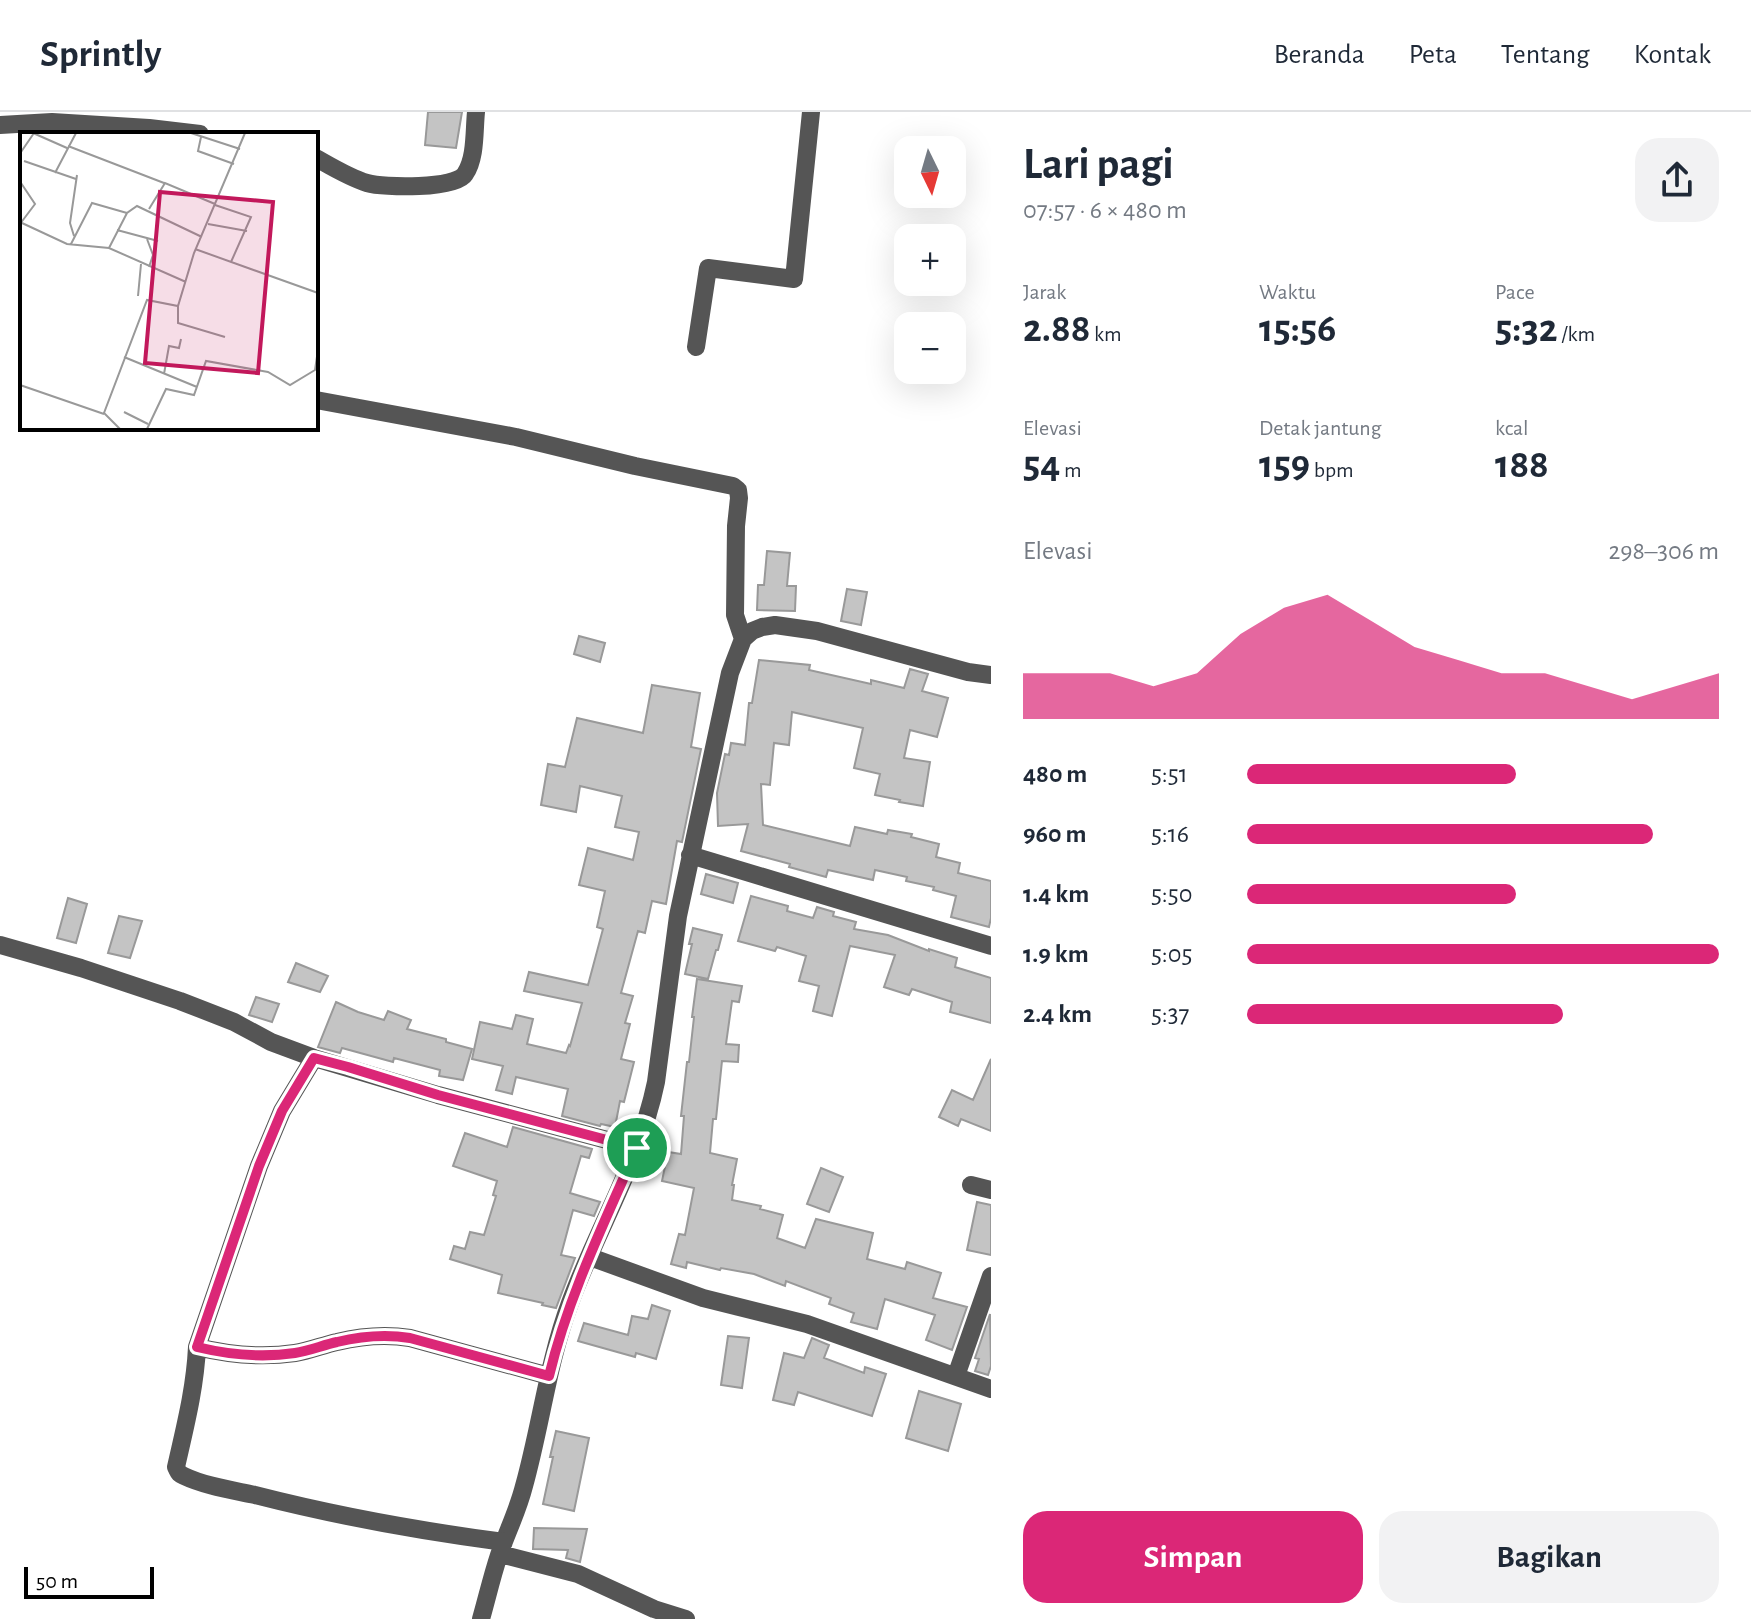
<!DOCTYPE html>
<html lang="id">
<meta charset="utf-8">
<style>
body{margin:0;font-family:"Alegreya Sans",sans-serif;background:#f2f2f3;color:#1f2937;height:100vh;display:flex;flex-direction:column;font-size:30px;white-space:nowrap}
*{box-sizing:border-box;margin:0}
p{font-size:26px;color:#747a83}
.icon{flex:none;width:44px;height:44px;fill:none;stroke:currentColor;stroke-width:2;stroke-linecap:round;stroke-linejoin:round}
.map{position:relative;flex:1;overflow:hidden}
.sheet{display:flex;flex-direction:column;background:#fff;width:760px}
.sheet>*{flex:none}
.needle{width:52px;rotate:175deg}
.tools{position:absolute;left:894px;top:24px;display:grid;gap:16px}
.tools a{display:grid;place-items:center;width:72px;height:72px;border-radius:16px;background:#fff;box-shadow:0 8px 32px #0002;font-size:40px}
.scale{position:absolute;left:24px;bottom:20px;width:130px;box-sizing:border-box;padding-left:8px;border:4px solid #000;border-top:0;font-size:22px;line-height:28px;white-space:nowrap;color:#000;-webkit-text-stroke:6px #fff;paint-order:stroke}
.pin{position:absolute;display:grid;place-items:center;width:68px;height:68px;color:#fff;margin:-34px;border:4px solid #fff;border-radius:50%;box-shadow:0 2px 8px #0007}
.round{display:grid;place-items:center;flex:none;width:84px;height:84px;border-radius:24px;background:#f2f2f3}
.overview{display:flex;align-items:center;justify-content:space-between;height:136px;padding:0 32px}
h1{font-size:44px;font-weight:700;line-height:60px}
.metrics{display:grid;grid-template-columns:repeat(3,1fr);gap:12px;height:136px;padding:8px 32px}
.metrics div{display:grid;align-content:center}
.metrics b{font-size:40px;font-weight:700}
.metrics small{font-size:22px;font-weight:400}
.metrics p{font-size:22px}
.chart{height:224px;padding:16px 32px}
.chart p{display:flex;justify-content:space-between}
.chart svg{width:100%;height:144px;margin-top:8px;fill:#db2777;opacity:.7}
.primary-button{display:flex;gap:16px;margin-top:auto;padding:16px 32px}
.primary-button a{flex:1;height:92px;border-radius:24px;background:#db2777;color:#fff;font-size:32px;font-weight:700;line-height:92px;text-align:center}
.primary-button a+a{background:#f2f2f3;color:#1f2937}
ul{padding:0 32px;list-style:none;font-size:26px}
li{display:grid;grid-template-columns:128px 96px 1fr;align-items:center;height:60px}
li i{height:20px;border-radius:10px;background:#db2777}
header{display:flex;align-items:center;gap:48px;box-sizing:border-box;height:112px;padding:0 40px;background:#fff;border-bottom:2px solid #e0e1e3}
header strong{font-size:38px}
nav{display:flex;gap:44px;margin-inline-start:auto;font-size:28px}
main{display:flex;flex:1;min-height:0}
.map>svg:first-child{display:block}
</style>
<header>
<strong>Sprintly</strong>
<nav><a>Beranda</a><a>Peta</a><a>Tentang</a><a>Kontak</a></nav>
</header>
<main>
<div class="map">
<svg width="991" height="1507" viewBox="0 0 991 1507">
<rect width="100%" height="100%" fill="#fff"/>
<path fill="#c4c4c4" stroke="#999" stroke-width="2" d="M428 0H462L456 36 425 33Z
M767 439 790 441 787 474H796L795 499 757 498 758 473H764Z
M847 477 867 480 861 513 841 509Z
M579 524 605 531 600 550 574 542Z
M759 548 810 553 809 558 871 572V568L904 576 910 557 928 562 922 579 948 586 937 625 910 618 904 646 930 650 923 694 899 690 900 688 875 683 880 662 854 656 863 616 792 600 789 633 774 631 770 673 761 672 763 713 850 734 855 715 887 722 888 718 912 722 911 725 939 732 936 745 960 751 958 761 991 769V806L989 815 951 805 956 784 933 778 934 775 906 769 907 765 875 758 873 768 828 758 826 765 789 755 790 752 741 739 748 712 718 714 717 681 725 642 729 643 731 631 745 633 749 591H752Z
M652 573 700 581 691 635 701 637 682 730 677 729 666 792 652 789 645 821 638 819 621 881 633 884 625 911 630 912 621 947 634 950 624 990 620 989 615 1015 601 1012 600 1014 562 1004 568 977 516 965 512 982 496 978 503 954 472 947 480 910 512 917 516 903 533 907 527 932 566 941 569 933 570 934 582 891 524 879 529 860 588 873 603 817 597 815 605 779 579 773 588 736 633 748 639 720 615 715 622 684 580 674 576 700 541 693 548 652 565 655 577 606 643 621Z
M706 762 738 771 733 791 701 782Z
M751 784 788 794 787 799 813 806 817 795 834 800 833 804 856 810 854 817 888 823 929 839V837L957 846 955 855 991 866V911L950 900 952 890 912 877 909 883 884 875 895 843 850 834 832 904 813 899 819 874 799 869 806 844 777 835 775 839 738 829Z
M68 786 87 792 76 831 57 826Z
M119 804 142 809 130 846 108 841Z
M693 816 722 823 718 838H716L708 867 685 862 692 832H689Z
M296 851 328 864 320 880 288 870Z
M697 867 742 874 739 890 732 889 726 932 739 933 738 950 722 949 716 1007H713L710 1041 737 1047 732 1073H734L732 1088 761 1094 760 1097 783 1103 777 1126 805 1136 816 1107 873 1121 867 1147 905 1157 907 1150 941 1161 933 1186 967 1195 952 1238 926 1228 935 1203 885 1187 877 1217 851 1210 854 1201 829 1192 831 1186 786 1169 785 1174 754 1162 721 1156 720 1158 687 1150 686 1156 671 1152 679 1122 685 1123 694 1076 662 1069 668 1040 681 1042 684 1004H681L687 950H689L694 905H692Z
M256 885 279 892 272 910 249 903Z
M336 890 358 900 384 908 388 899 411 908 407 917 446 927V930L472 937 463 968 439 964 440 958 394 946 393 950 342 936 340 941 318 935Z
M991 947V1019L961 1007 958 1014 939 1005 952 978 973 988Z
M513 1015 592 1037 589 1046 581 1044 570 1081 600 1090 594 1104 573 1098 561 1143 575 1146 556 1196 542 1193 543 1191 498 1181 502 1163 450 1147 454 1134 465 1137 470 1120 484 1123 496 1084 493 1083 497 1069 453 1054 465 1021 507 1035Z
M821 1056 843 1065 829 1100 807 1092Z
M977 1090 991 1093V1143L967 1138Z
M652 1193 670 1199 656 1247 636 1241 635 1245 578 1229 584 1211 628 1223 632 1204 648 1207Z
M990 1202 991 1254 988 1263 975 1259 979 1247 975 1246Z
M728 1224 749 1226 742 1276 721 1273Z
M812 1226 829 1233 824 1246 864 1261 865 1255 886 1262 872 1304 798 1280 794 1293 773 1288 784 1241 804 1246Z
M919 1279 961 1292 948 1339 906 1326Z
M556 1319 589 1326 574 1399 543 1392 553 1345H550Z
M534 1416 587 1417 580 1450 566 1446 568 1438 533 1437Z"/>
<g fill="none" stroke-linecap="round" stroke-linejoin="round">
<path stroke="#555" stroke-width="18" d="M0 13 52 10 149 16 200 22
M316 46C332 55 350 66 367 71 384 76 456 77 465 62 476 46 474 19 476 0
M696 235 708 156 794 167 811 0
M316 288 516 325 635 354 733 374 738 378 739 386 736 414 735 503 743 527
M690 743 991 834
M0 833 81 856 180 889 234 910 271 930 314 946 438 983 637 1036
M314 946 282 999 259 1054 197 1235C195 1277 185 1315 176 1355 179 1361 178 1361 184 1364 205 1374 232 1378 255 1383 337 1404 420 1419 504 1430
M971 1073 991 1078
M590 1145 703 1186 807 1212 991 1277
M197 1235C230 1243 262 1246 295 1241 309 1239 323 1233 337 1230 362 1224 384 1222 410 1226L549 1264
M956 1264 991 1164
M500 1442 578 1462 654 1497 686 1507
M481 1507C487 1486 492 1464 499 1443 507 1420 518 1398 524 1374 541 1313 548 1250 570 1191 597 1117 640 1048 656 970L678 804 730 561 743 527 752 519 762 515 775 513 817 519 968 560 991 563"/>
</g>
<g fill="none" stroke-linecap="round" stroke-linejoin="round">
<defs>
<path id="route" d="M314 946 348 955 438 983 637 1036C604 1111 568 1185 549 1264L410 1226C385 1222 362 1224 337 1230 323 1233 309 1239 295 1241 262 1246 230 1243 197 1235L259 1054 282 999Z"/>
</defs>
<use href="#route" stroke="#fff" stroke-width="16"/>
<use href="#route" stroke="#db2777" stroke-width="10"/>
</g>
<g transform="translate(20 20)">
<rect width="298" height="298" fill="#fff"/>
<path fill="none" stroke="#999" stroke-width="2" d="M13 1 47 16M171 1 220 17M181 5 178 19 214 32M48 14 144 51M4 29 56 47M35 41 56 1M195 73 231 85 211 130M129 77 145 51 195 72M2 91 47 112 89 116 166 150M0 92 15 72 1 51V20L14 1M188 92 227 99M97 98 138 109M54 104 50 91 57 43M127 107 133 123 129 135M51 112 72 71 107 81M89 116 107 81 117 74 182 105M175 117 298 161M118 164 121 132M158 174V191L205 205M104 225 177 255M144 242 149 214 159 216 161 207M0 253 84 282M104 280 128 292M100 297 84 281 127 168 158 174 174 121 225 1M127 297 146 257 174 263 186 229 248 240 270 253 295 238 298 218"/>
<path fill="#c2185b" fill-opacity="0.15" stroke="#c2185b" stroke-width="4" d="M140 60 253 70 238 241 125 231Z"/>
<rect width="298" height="298" fill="none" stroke="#000" stroke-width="4"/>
</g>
</svg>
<div class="tools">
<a><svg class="needle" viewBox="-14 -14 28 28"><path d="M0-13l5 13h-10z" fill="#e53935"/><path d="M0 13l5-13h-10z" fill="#747a83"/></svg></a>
<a>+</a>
<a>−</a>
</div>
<div class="scale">50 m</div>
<div class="pin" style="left:637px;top:1036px;background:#1e9e55"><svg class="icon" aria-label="arrive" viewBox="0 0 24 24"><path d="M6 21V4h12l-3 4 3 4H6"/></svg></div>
</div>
<section class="sheet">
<div class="overview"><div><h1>Lari pagi</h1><p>07:57 · 6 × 480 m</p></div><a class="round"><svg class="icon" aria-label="share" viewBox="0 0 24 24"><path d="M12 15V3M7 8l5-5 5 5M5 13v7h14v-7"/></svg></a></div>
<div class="metrics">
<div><p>Jarak</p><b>2.88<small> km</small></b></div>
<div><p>Waktu</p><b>15:56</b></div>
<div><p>Pace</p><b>5:32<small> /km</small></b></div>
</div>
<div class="metrics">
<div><p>Elevasi</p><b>54<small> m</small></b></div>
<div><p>Detak jantung</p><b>159<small> bpm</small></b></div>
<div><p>kcal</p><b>188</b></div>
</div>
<div class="chart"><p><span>Elevasi</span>298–306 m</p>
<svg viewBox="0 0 160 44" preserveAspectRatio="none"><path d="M0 44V30L10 30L20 30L30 34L40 30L50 18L60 10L70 6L80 14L90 22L100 26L110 30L120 30L130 34L140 38L150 34L160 30V44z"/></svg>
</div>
<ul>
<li><b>480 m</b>5:51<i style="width:57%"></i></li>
<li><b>960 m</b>5:16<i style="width:86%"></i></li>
<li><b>1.4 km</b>5:50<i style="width:57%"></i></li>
<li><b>1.9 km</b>5:05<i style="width:100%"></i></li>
<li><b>2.4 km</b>5:37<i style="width:67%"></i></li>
</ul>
<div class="primary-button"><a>Simpan</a><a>Bagikan</a></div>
</section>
</main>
